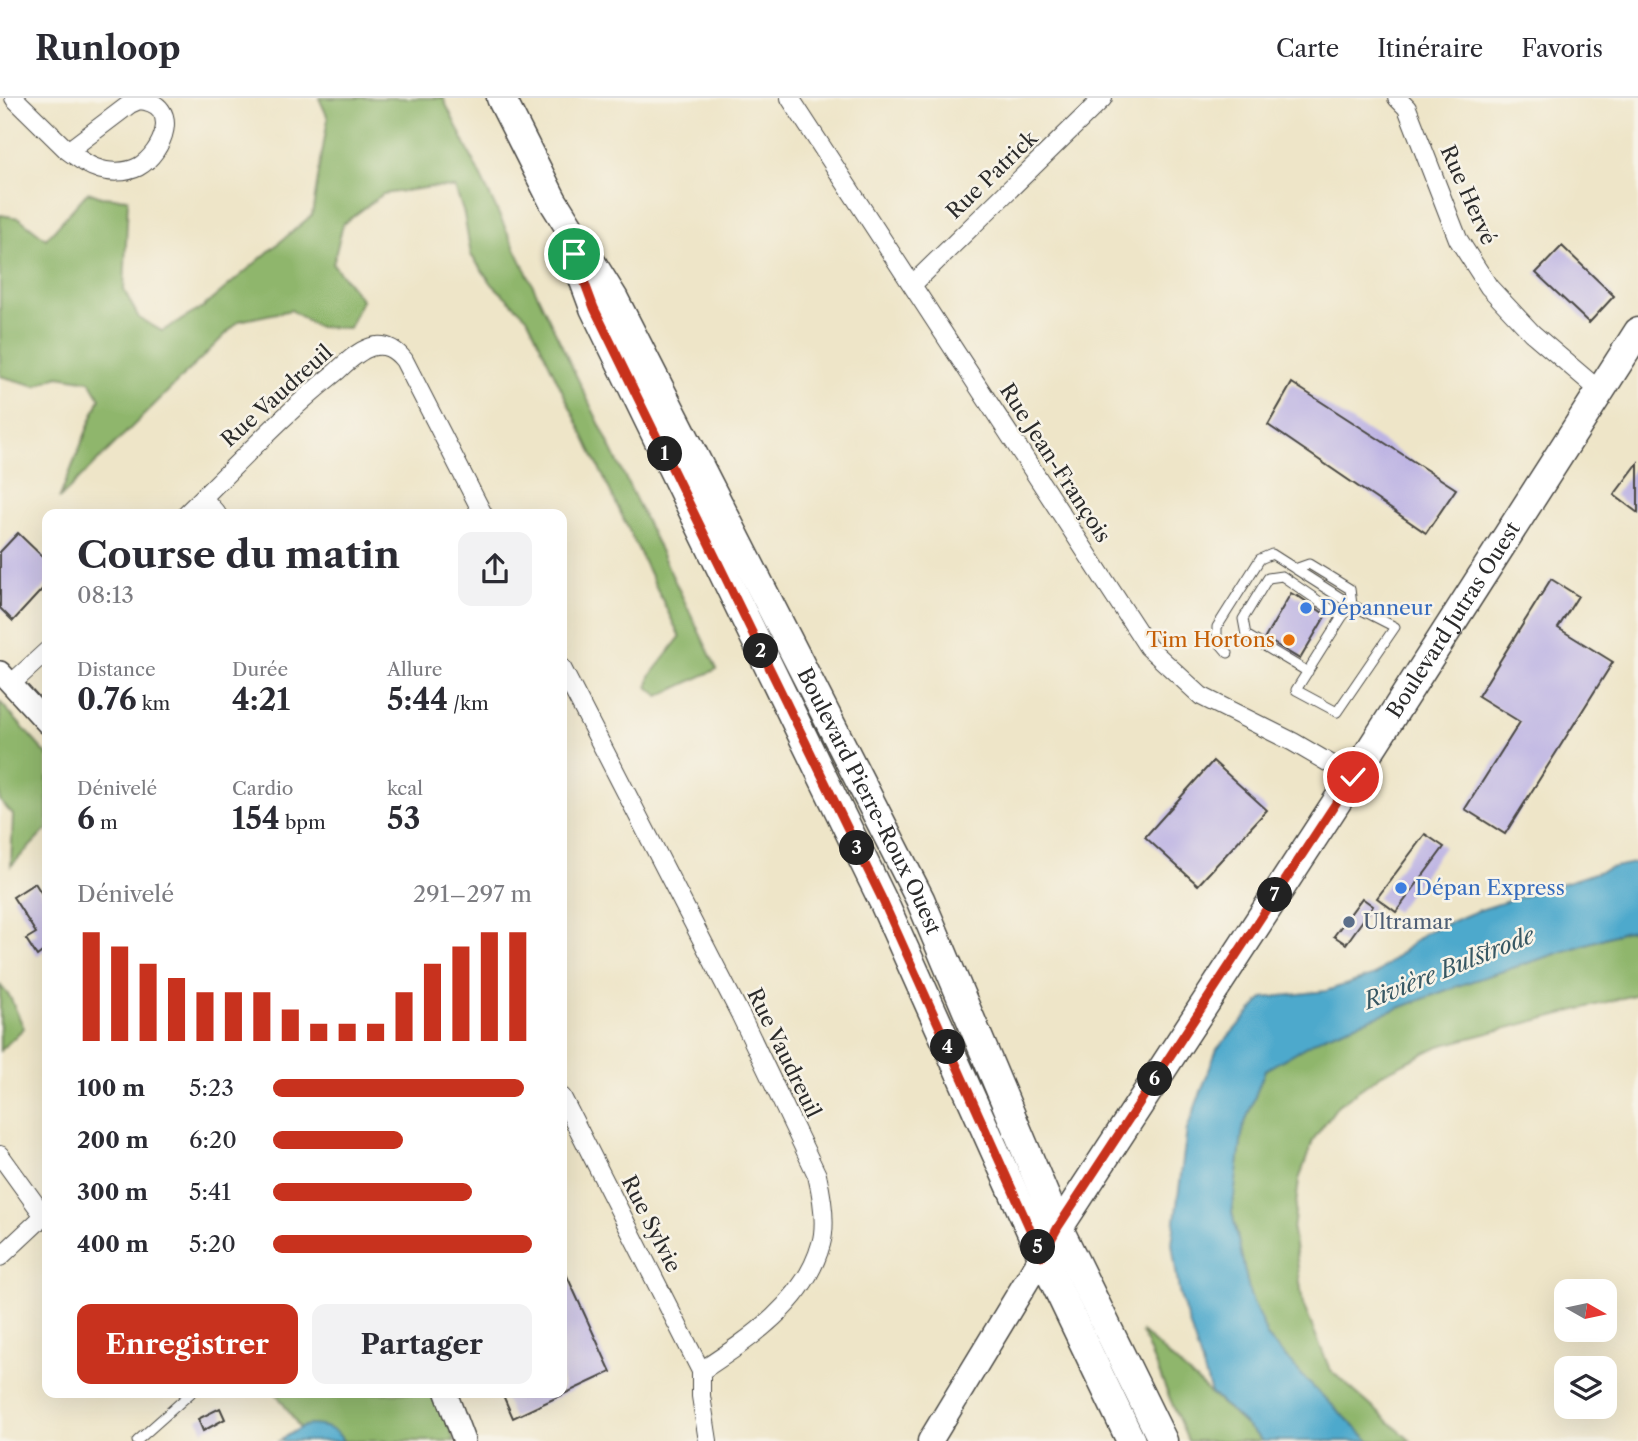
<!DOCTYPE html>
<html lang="fr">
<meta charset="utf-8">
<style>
body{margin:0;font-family:"Libre Caslon Text",serif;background:#f2f2f3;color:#2b2b33;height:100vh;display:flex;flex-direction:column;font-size:26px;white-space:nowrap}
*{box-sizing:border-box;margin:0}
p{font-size:23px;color:#7c7c81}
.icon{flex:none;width:38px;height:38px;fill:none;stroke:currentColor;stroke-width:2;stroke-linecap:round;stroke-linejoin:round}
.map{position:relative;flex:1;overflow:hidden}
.drawer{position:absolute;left:42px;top:411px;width:525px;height:889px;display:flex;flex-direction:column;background:#fff;border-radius:14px;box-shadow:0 7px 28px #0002}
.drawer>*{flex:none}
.needle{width:46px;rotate:99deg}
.fabs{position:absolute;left:1554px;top:1181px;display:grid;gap:14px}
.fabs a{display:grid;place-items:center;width:63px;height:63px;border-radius:14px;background:#fff;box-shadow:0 7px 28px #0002;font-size:35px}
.pin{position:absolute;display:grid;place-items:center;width:60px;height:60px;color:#fff;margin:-30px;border:4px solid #fff;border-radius:50%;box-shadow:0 2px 7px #0007}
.km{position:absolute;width:35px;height:35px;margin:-18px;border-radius:50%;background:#222;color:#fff;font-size:19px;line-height:35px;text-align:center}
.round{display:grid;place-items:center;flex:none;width:74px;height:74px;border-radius:14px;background:#f2f2f3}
.overview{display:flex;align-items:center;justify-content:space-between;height:119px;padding:0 35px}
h1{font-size:38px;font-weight:700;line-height:52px}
.figures{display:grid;grid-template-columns:repeat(3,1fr);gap:10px;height:119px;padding:7px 35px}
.figures div{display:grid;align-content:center}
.figures b{font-size:30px;font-weight:700}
.figures small{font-size:19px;font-weight:400}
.figures p{font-size:19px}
.chart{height:196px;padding:14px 35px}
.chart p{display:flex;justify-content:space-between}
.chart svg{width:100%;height:126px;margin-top:7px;stroke:#c8321e;stroke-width:6}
.primary-button{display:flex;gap:14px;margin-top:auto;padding:14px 35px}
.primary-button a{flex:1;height:80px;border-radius:14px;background:#c8321e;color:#fff;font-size:28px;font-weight:700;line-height:80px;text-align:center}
.primary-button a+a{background:#f2f2f3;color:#2b2b33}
ul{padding:0 35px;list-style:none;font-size:23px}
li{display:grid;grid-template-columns:112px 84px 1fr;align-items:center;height:52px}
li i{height:18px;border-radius:9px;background:#c8321e}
header{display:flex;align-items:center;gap:42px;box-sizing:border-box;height:98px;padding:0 35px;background:#fff;border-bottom:2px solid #e1e1e2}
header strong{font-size:33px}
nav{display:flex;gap:38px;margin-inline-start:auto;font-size:24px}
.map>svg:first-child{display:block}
</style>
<header>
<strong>Runloop</strong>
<nav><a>Carte</a><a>Itinéraire</a><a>Favoris</a></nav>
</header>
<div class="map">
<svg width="1638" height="1343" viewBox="0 0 1638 1343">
<rect width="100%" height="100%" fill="#f7f3e8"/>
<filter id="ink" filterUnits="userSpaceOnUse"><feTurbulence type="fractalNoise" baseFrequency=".0143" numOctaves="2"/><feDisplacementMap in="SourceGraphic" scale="14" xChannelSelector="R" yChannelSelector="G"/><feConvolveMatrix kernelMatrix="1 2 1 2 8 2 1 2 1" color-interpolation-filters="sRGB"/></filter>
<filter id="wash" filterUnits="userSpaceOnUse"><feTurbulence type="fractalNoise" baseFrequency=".00686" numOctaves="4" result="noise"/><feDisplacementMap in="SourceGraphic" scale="28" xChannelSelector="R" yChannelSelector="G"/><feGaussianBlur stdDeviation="1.57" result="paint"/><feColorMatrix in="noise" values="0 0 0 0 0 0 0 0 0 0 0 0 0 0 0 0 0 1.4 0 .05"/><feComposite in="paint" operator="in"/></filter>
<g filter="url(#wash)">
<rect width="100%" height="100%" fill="#eee5c8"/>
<path fill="#8fb66c" stroke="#5d704c" stroke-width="2" d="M319 0H443L717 571 659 598 648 589 650 578 680 539 527 219 493 187 471 157 464 116 455 90 432 89 383 96 343 126 333 166 362 202 349 230 317 229 291 212 239 223 59 401 100 300 90 283 58 278 36 288 0 278V117L19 120 46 141 88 94 101 99 128 101 124 192 139 220 162 233 202 210 312 117 328 20Z
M0 604 47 657V731L11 768 13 717 0 703Z
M1638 831V896L1439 948 1382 976 1338 1007 1313 1042 1299 1082 1293 1133 1303 1206 1330 1272 1411 1343H1370L1311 1287 1268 1240 1250 1197 1232 1114 1243 1030 1265 972 1324 938 1460 887 1623 834Z
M0 887 10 899 24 930 0 953Z
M1141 1233 1263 1343H1188Z
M276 1295H439L454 1343H344C334 1330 316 1325 300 1330Z"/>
<path fill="#4da9cc" stroke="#3c6a7c" stroke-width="2" d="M1638 764V831L1623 834 1460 887 1324 938 1265 972 1243 1030 1232 1114 1250 1197 1268 1240 1311 1287 1370 1343H1263L1211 1295 1179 1194 1172 1145 1187 1031 1217 951 1263 900 1326 893 1375 877 1424 835 1477 813 1610 770Z
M308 1327C322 1327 337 1330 343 1343H279L300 1330Z"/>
<g id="blocks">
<path fill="#bcb2e3" d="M1562 148 1614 198 1589 225 1536 175Z
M1292 285 1456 391 1426 435 1268 327Z
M1638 365V415L1614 397Z
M18 435 47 463V486L13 523 0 510V454Z
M1551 481 1578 498 1558 530 1613 564 1505 736 1465 711 1520 624 1478 598Z
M1291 495 1298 499V498L1326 517 1300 561 1265 540Z
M1213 663 1267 712 1198 787 1145 739Z
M1425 736 1444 749 1396 814 1377 800Z
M35 785 47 804V853L46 851 37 858 26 841 36 835 13 799Z
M1362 800 1373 808 1346 846 1334 838Z
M562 1167 611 1274 513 1320 502 1295H562Z
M220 1310 225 1321 203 1333 198 1321Z"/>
</g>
</g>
<g filter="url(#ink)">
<use href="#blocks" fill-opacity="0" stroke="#484743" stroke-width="2"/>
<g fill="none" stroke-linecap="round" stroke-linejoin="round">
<defs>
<path id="service" d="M1295 471 1309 466 1350 491 1352 507
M1352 507 1395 529 1337 614 1296 592 1342 519Z
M1228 555 1217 542V529L1260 461 1272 456 1352 507
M1308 574 1246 537 1243 521 1268 480 1282 478 1342 519
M137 1343 191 1295"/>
<path id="minor" d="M14 0 68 53
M790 0 1148 549 1201 598 1293 644 1353 679
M1397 0 1407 10 1458 141 1489 189 1532 235 1600 293
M139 2C183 6 163 55 138 69 126 75 108 75 96 70 86 67 77 59 68 53L130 6Z
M913 186 1103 0
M203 400 217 416
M186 416C236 368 282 317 336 274 346 265 358 253 371 249 385 245 395 251 404 262L483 416
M562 570 740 916 817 1077C822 1098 827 1125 821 1146 805 1205 748 1242 701 1273V1298L708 1343
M11 586 47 553
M562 999 701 1273
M0 1057 44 1118
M0 1159 47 1115"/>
<path id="tertiary" d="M0 574 47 625
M446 1295 464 1343"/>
<path id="secondary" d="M930 1343 1042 1158"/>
<g id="primary">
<path id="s1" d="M501 0 553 103 614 201 920 801 1058 1129 1163 1343"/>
<path d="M577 164 594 210 883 803 1042 1158 1131 1343"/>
<path id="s2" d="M1052 1140 1353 679 1638 234"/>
</g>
</defs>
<use href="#service" stroke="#484743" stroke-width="11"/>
<use href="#minor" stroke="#484743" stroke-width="20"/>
<use href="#tertiary" stroke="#484743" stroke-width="24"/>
<use href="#secondary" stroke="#484743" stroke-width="27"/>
<use href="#primary" stroke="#484743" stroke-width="31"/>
<use href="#service" stroke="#fff" stroke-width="9"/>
<use href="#minor" stroke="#fff" stroke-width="18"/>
<use href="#tertiary" stroke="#fff" stroke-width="21"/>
<use href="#secondary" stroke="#fff" stroke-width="24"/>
<use href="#primary" stroke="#fff" stroke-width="28"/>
</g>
</g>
<g fill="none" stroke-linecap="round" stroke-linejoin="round" filter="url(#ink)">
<defs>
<path id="route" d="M574 156 594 210 883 803 1042 1158 1058 1129 1353 679"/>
</defs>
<use href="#route" stroke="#fff" stroke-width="14"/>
<use href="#route" stroke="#c8321e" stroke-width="9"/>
</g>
<g fill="#3f7fe0" stroke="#f7f3e8" stroke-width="2.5">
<circle cx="1306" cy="510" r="7"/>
<circle cx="1401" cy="790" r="7"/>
</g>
<circle fill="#e8710a" stroke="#f7f3e8" stroke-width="2.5" cx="1289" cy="542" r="7"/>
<circle fill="#5c6f8a" stroke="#f7f3e8" stroke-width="2.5" cx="1349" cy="824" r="7"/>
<g text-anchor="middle" stroke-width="5" stroke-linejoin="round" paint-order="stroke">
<g font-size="21" fill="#2b2b2b" stroke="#f7f3e8">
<text transform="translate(992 77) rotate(-44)" y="7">Rue Patrick</text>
<text transform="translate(1468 97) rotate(66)" y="7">Rue Hervé</text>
<text transform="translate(277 298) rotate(-42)" y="7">Rue Vaudreuil</text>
<text transform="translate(1055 365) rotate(57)" y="7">Rue Jean-François</text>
<text dy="7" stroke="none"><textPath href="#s2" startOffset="737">Boulevard Jutras Ouest</textPath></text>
<text dy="7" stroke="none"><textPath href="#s1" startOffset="794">Boulevard Pierre-Roux Ouest</textPath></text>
<text transform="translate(784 955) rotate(64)" y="7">Rue Vaudreuil</text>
<text transform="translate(651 1126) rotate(63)" y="7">Rue Sylvie</text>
</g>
<g font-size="21" fill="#366cbe" stroke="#f7f3e8" text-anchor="start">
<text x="1320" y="517">Dépanneur</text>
<text x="1415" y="797">Dépan Express</text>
</g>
<g font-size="21" fill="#c56008" stroke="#f7f3e8" text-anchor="end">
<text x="1275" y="549">Tim Hortons</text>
</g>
<g font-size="21" fill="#4e5e75" stroke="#f7f3e8" text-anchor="start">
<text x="1363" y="831">Ultramar</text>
</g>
<g font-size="23" font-style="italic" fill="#375763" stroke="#f7f3e8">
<text transform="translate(1449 870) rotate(-22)" y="8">Rivière Bulstrode</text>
</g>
</g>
</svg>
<div class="fabs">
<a><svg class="needle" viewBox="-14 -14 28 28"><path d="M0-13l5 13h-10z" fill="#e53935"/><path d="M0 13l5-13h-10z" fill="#7c7c81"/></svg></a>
<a><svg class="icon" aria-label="layers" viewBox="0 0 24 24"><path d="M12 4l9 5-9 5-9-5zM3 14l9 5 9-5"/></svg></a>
</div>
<div class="pin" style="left:574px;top:156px;background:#1e9e55"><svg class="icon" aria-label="arrive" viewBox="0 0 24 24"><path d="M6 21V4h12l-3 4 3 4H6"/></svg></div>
<div class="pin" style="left:1353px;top:679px;background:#d93025"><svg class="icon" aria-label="check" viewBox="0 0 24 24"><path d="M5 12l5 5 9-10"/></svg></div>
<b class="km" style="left:665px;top:356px">1</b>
<b class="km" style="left:761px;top:553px">2</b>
<b class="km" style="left:857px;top:750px">3</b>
<b class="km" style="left:948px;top:949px">4</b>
<b class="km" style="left:1038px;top:1149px">5</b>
<b class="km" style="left:1155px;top:981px">6</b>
<b class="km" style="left:1275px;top:797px">7</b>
<section class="drawer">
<div class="overview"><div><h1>Course du matin</h1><p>08:13</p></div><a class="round"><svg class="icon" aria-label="share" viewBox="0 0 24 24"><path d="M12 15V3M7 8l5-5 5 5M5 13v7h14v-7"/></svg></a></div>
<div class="figures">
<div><p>Distance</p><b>0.76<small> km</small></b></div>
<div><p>Durée</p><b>4:21</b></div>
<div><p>Allure</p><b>5:44<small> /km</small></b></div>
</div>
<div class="figures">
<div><p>Dénivelé</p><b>6<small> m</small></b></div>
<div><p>Cardio</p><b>154<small> bpm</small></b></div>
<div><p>kcal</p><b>53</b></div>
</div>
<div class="chart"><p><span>Dénivelé</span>291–297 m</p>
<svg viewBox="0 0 160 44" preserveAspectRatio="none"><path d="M5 44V6M15 44V11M25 44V17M35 44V22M45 44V27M55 44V27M65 44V27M75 44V33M85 44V38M95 44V38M105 44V38M115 44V27M125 44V17M135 44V11M145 44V6M155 44V6"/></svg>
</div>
<ul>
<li><b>100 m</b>5:23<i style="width:97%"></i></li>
<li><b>200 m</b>6:20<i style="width:50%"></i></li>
<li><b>300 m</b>5:41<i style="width:77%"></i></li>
<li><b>400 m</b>5:20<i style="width:100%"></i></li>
</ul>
<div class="primary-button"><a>Enregistrer</a><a>Partager</a></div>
</section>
</div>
